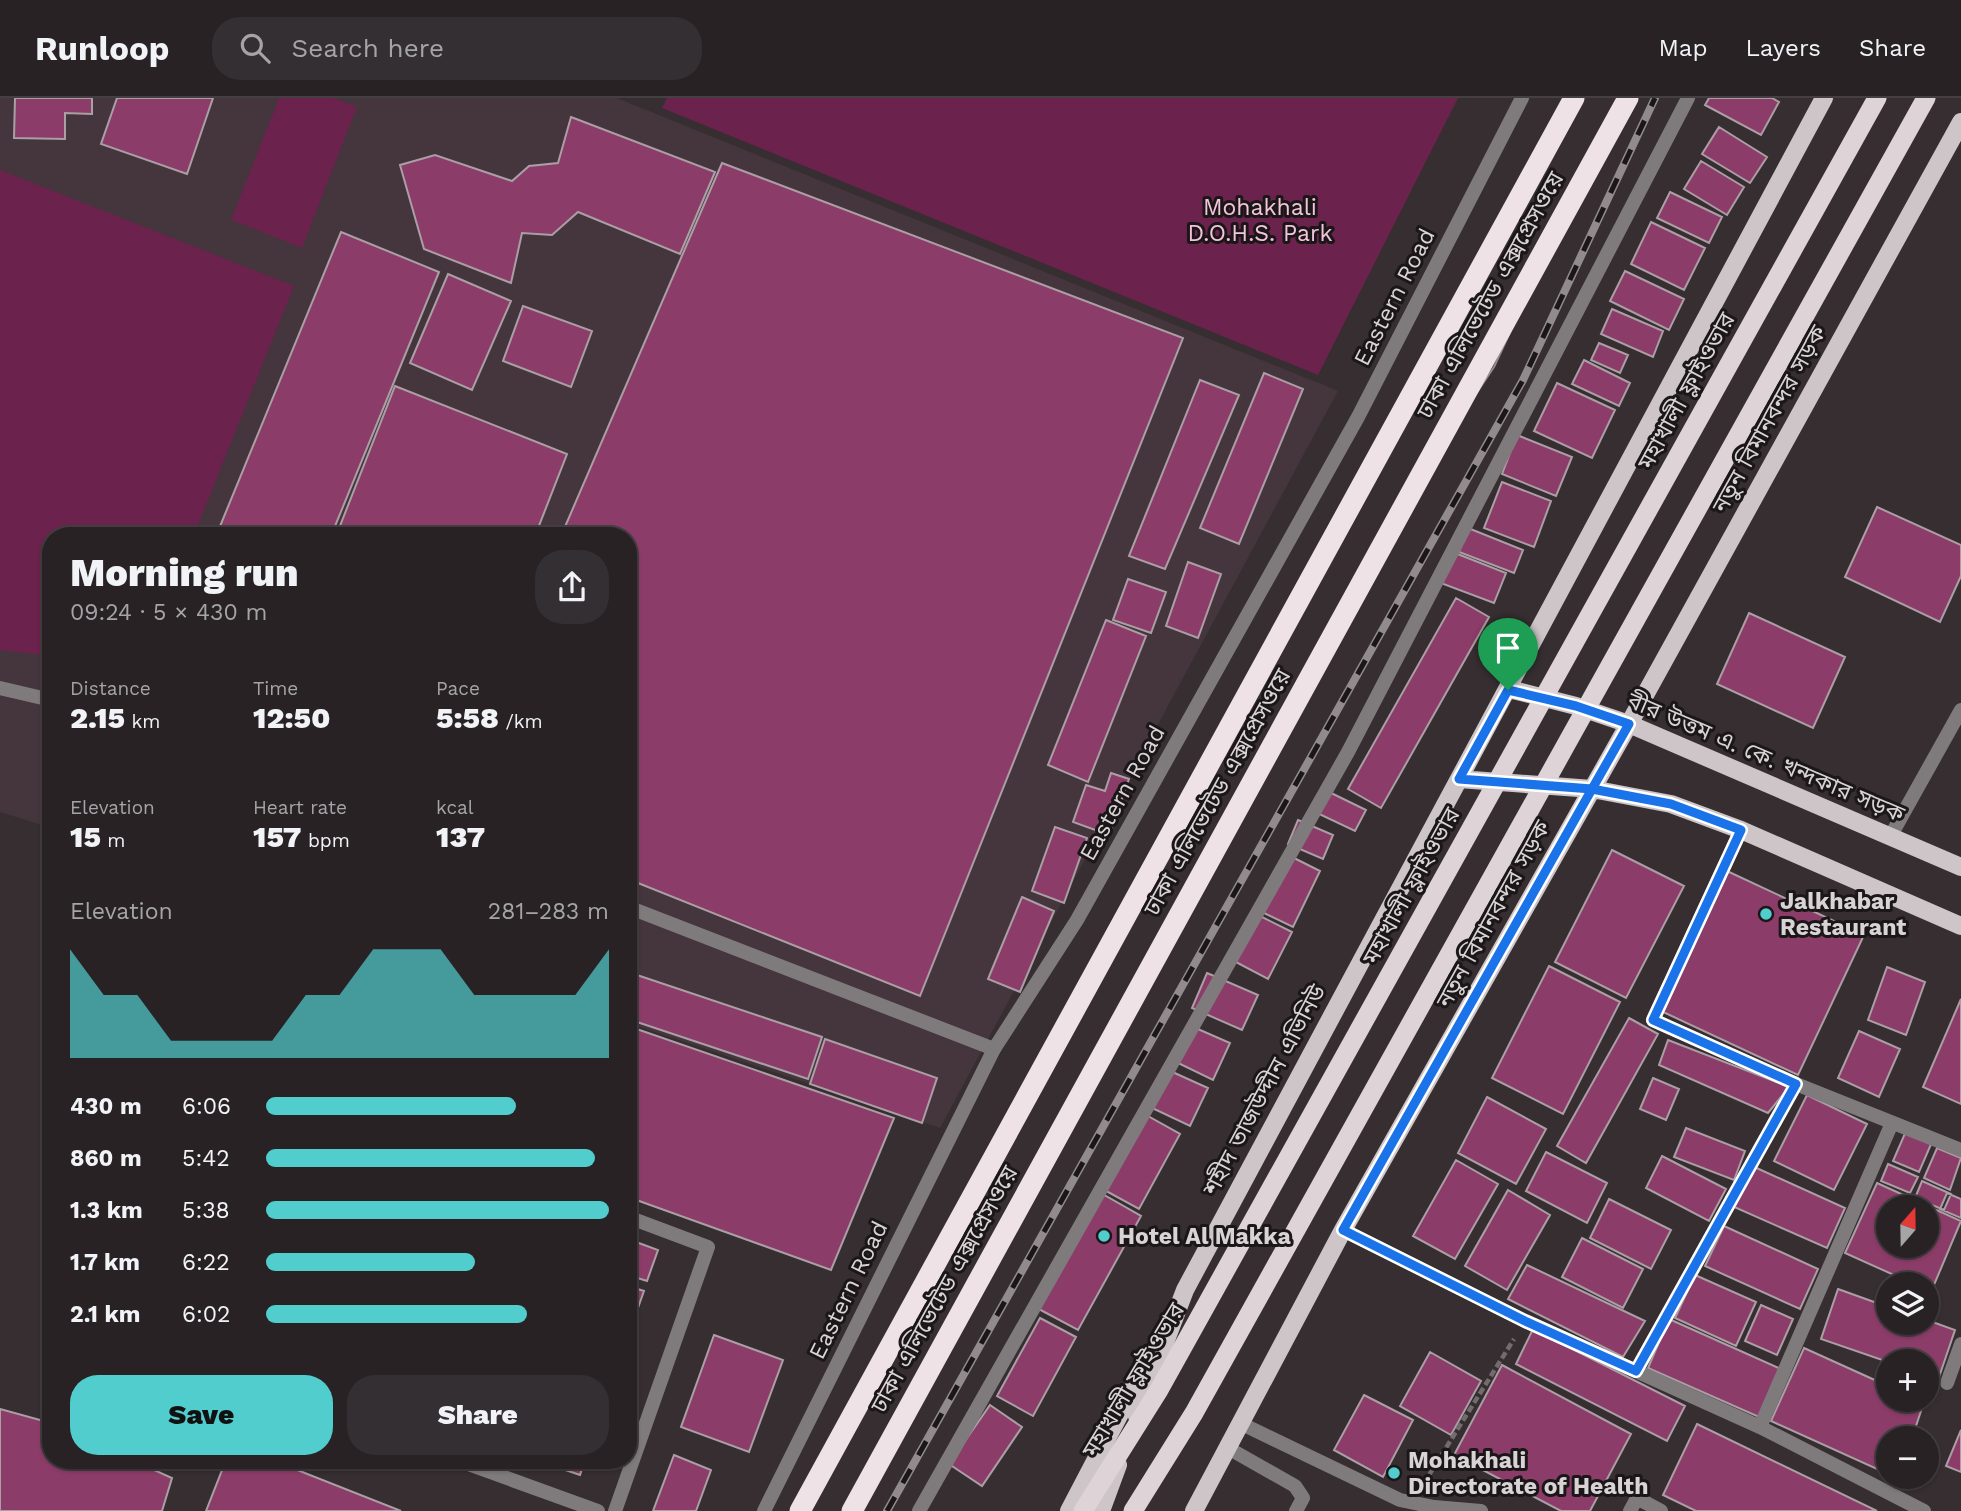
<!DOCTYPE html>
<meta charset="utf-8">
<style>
body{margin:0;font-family:"Work Sans","Noto Sans Bengali",sans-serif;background:#342f32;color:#f1f3f6;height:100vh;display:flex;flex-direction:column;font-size:26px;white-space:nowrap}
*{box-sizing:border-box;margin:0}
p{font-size:23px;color:#a5a4a7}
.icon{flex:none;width:38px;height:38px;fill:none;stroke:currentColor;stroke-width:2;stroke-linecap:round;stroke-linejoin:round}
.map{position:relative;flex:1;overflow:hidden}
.side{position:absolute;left:42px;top:429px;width:595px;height:942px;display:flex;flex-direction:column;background:#282225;border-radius:28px;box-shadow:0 2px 5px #0004,0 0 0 2px #443f42}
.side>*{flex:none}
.needle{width:46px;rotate:20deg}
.buttons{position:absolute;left:1876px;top:1097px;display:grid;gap:14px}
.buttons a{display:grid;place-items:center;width:63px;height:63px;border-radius:50%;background:#282225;box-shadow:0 2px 5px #0004,0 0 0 2px #443f42;font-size:35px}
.pin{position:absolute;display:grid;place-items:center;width:60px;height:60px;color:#fff;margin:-72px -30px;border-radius:50% 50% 50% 0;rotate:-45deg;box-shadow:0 0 7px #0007}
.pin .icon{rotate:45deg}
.round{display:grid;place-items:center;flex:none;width:74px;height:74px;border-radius:28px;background:#342f32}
.headline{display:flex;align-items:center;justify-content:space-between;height:119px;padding:0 28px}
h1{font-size:38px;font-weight:800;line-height:52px}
.figures{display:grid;grid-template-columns:repeat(3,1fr);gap:10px;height:119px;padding:7px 28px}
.figures div{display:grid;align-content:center}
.figures b{font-size:30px;font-weight:800}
.figures small{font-size:19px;font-weight:400}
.figures p{font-size:19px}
.chart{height:196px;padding:14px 28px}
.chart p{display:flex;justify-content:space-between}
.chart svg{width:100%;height:126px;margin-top:7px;fill:#52cdce;opacity:.7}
.primary-button{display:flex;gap:14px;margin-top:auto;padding:14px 28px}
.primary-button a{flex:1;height:80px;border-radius:28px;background:#52cdce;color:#111;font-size:28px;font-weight:800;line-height:80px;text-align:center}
.primary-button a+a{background:#342f32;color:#f1f3f6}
ul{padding:0 28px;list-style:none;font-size:23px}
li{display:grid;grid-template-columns:112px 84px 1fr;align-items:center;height:52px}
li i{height:18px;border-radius:9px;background:#52cdce}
header{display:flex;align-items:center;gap:42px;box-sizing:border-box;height:98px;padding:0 35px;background:#282225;border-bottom:2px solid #443f42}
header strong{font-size:33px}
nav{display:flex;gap:38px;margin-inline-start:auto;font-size:24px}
.search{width:490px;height:63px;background:#342f32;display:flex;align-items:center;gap:18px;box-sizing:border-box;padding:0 24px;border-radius:28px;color:#a5a4a7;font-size:26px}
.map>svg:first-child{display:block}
</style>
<header>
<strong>Runloop</strong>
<div class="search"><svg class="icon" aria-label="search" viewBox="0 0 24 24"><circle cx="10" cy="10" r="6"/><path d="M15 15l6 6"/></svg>Search here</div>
<nav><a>Map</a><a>Layers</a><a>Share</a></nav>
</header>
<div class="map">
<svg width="1961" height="1413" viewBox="0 0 1961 1413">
<rect width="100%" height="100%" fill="#362e31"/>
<path fill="#44363c" d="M0 0H617L1338 293 940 1030 628 925V438H51V730L0 714Z"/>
<path fill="#6b224c" d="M279 0H334L357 9 302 150 231 122Z
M667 0H1458L1318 277 662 10Z
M0 72 294 188 194 437 51 438V558L0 552Z"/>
<path fill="#8c3c68" stroke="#aa9fa4" stroke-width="2" fill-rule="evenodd" d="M15 0H92V16L65 15V41L14 40Z
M117 0H213L187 76 101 46Z
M1709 0H1772L1779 4 1761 37 1705 7Z
M571 19 715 74 680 156 578 114 552 137 522 135 511 185 424 151 400 67 435 57 512 83 529 68 558 65Z
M1719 29 1767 59 1750 85 1702 56Z
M1701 63 1744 89 1727 117 1684 91Z
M722 65 1183 240 920 898 628 781V438H561Z
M1670 94 1722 119 1709 145 1657 120Z
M1651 124 1705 150 1684 192 1631 166Z
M341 134 439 174 331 438H216Z
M1625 173 1684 201 1669 232 1610 203Z
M448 176 511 203 472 292 410 265Z
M523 208 592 233 571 289 503 263Z
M1612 211 1663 233 1653 259 1601 236Z
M1599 245 1628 257 1620 275 1591 262Z
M1584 262 1630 285 1619 308 1572 286Z
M1264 275 1303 291 1239 446 1200 430Z
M1200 282 1239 297 1165 471 1129 458Z
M1557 285 1615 312 1592 360 1534 333Z
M395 288 567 356 535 438H336Z
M1517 337 1572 359 1556 398 1502 376Z
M1502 384 1551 403 1534 449 1484 430Z
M1877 409 1961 447V478L1940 524 1845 479Z
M1468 430 1523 452 1514 475 1459 454Z
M1450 453 1506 475 1494 505 1438 484Z
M1188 464 1221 476 1198 540 1166 528Z
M1128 481 1166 494 1151 535 1113 522Z
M1456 500 1489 519 1381 710 1348 691Z
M1749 515 1845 559 1813 630 1717 586Z
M1106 522 1146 538 1088 684 1048 667Z
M1111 675 1129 681 1109 737 1073 724 1086 687 1105 693Z
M1325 692 1366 712 1355 733 1315 714Z
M1298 722 1333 737 1323 761 1288 746Z
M1055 729 1087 740 1064 805 1032 793Z
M1612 752 1684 788 1626 900 1555 864Z
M1290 758 1320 773 1293 829 1262 814Z
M1727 773 1864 837 1798 977 1661 913Z
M1022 799 1054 813 1020 894 988 881Z
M1256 816 1292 834 1268 881 1232 862Z
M1549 868 1620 904 1563 1016 1492 980Z
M1887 869 1925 884 1906 937 1868 922Z
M628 874 822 939 808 981 628 921Z
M1207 875 1258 897 1242 932 1192 910Z
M1961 901V1006L1923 989Z
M1629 920 1658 936 1586 1065 1557 1048Z
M628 928 894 1020 831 1172 628 1099Z
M1191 928 1230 945 1213 982 1174 963Z
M1859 933 1900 951 1879 999 1838 980Z
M825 941 937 980 922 1025 810 986Z
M1668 942 1789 989 1768 1015 1659 967Z
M1168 972 1208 990 1190 1028 1150 1009Z
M1653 980 1679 991 1666 1022 1640 1011Z
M1807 997 1867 1026 1834 1092 1774 1063Z
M1487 999 1546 1031 1516 1086 1458 1055Z
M1139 1013 1180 1036 1139 1111 1097 1088Z
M1686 1030 1745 1053 1734 1082 1674 1059Z
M1906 1033 1932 1044 1919 1074 1893 1063Z
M1937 1050 1961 1060 1950 1092 1924 1080Z
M1546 1054 1607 1085 1587 1125 1526 1093Z
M1662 1058 1726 1091 1709 1123 1646 1090Z
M1456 1062 1498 1086 1455 1161 1413 1138Z
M1888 1066 1918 1079 1910 1095 1881 1083Z
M1750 1067 1845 1110 1827 1150 1732 1108Z
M1922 1083 1951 1096 1944 1112 1915 1100Z
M1877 1085 1961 1123 1931 1194 1927 1192V1186H1914L1845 1155ZM1888 1110H1927V1148H1888Z
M1508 1092 1550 1117 1507 1192 1465 1168Z
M1099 1094 1141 1118 1078 1232 1035 1209Z
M1947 1095 1961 1101V1120L1940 1111Z
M1609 1101 1671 1132 1651 1171 1590 1140Z
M1724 1128 1818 1171 1800 1211 1705 1168Z
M1582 1140 1643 1171 1623 1210 1562 1179Z
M628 1141 658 1152 647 1183 628 1177Z
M1527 1167 1645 1223 1623 1259 1508 1201Z
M1695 1177 1756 1204 1736 1248 1675 1220Z
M628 1188 644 1193 628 1238Z
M1838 1191 1888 1209V1225H1927V1222L1955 1232 1938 1282 1927 1278V1264H1888L1821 1241Z
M1761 1207 1793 1221 1777 1257 1745 1243Z
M1040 1220 1076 1239 1033 1318 997 1298Z
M1669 1221 1781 1271 1759 1319 1648 1270Z
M1533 1231 1685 1308 1667 1343 1516 1266Z
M714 1237 783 1262 749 1354 681 1329Z
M1804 1250 1888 1288V1302L1924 1304 1912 1340H1888V1376L1771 1323Z
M1430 1254 1481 1283 1451 1337 1400 1308Z
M1502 1267 1631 1336 1590 1413H1561L1454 1357Z
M1364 1297 1413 1322 1383 1379 1334 1352Z
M990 1307 1022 1329 982 1388 949 1366Z
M0 1311 51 1325V1362H132L172 1380 162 1413H0Z
M1697 1326 1877 1413H1696L1663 1397Z
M1961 1332V1374L1946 1368Z
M674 1357 711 1372 696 1413H653Z
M226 1362H272L401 1413H206Z
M536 1362H585L580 1377Z"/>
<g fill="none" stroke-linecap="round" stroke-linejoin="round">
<path stroke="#736c6f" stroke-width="4.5" stroke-dasharray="7 3.5" stroke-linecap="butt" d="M1424 1385 1514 1241"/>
<path stroke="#7f7b7d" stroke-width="14" d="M0 590 51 602
M628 809 994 951
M1240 1325 1400 1402 1434 1409 1481 1413
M1228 1350 1295 1388 1303 1400 1296 1413
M457 1362 598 1413
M615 1413 708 1149 628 1119
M1630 1413 1637 1400 1661 1413"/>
<path stroke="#7f7b7d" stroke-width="14" d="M1343 1132 1525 1223 1636 1273"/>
<path stroke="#7f7b7d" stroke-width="14" d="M1741 732 1653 922 1796 986 1961 1052
M1890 739 1961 612
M1796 986 1636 1273 1760 1329 1924 1413
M1947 1285 1961 1246
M1760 1329 1892 1025
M764 1413 994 951 1077 822 1358 319 1522 0
M919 1413 1348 654 1688 0"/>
<path stroke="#cec5c9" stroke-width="18" d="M1509 591 1576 608 1629 626 1961 769
M1459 681 1592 691 1671 706 1741 732 1961 828
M1137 1318 1185 1192 1824 0
M1069 1413 1147 1264
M1101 1413 1118 1367
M1194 1413 1343 1132 1629 626 1961 24"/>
<path stroke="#eee2e7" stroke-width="21" d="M800 1413 1574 0"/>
<path stroke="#928b8e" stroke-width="2" d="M850 1413 1470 305 1494 269 1619 0"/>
<defs>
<path id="rail" d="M887 1413 1523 282 1655 0"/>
</defs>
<use href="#rail" stroke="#928b8e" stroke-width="8"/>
<use href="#rail" stroke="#1b1719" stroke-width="5" stroke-dasharray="16" stroke-linecap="butt"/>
<path stroke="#ded4d8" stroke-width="19" d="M1083 1413 1159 1292 1877 0
M1133 1413 1194 1315 1926 0"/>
<path stroke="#eee2e7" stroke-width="21" d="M852 1413 1628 0"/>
</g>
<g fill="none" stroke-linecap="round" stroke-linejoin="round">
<defs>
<path id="route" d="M1508 592 1459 681 1592 691 1343 1132 1525 1223 1636 1273 1796 986 1653 922 1741 732 1671 706 1592 691 1629 626 1576 608 1508 592"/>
</defs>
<use href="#route" stroke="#fff" stroke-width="14"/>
<use href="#route" stroke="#1a73e8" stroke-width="9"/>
</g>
<g fill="#52cdce" stroke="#1b1719" stroke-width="2.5">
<circle cx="1766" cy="816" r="7"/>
<circle cx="1104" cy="1138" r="7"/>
<circle cx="1394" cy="1375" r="7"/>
</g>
<g text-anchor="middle" stroke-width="6" stroke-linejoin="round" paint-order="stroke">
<g font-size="23" fill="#f3c4da" stroke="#1b1719">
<text x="1260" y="117">Mohakhali<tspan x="1260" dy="26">D.O.H.S. Park</tspan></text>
</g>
<g font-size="23" fill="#d9d3d6" stroke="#1b1719">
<text transform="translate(1490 197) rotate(-61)" y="8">ঢাকা এলিভেটেড এক্সপ্রেসওয়ে</text>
<text transform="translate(1394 199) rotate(-63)" y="8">Eastern Road</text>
<text transform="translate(1686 293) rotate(-61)" y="8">মহাখালী ফ্লাইওভার</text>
<text transform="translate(1769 321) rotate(-61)" y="8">নতুন বিমানবন্দর সড়ক</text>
<text transform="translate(1766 659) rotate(23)" y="8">বীর উত্তম এ. কে. খন্দকার সড়ক</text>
<text transform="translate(1217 694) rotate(-61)" y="8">ঢাকা এলিভেটেড এক্সপ্রেসওয়ে</text>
<text transform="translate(1122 695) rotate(-61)" y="8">Eastern Road</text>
<text transform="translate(1411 788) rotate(-61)" y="8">মহাখালী ফ্লাইওভার</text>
<text transform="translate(1493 816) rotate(-61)" y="8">নতুন বিমানবন্দর সড়ক</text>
<text transform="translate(1264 992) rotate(-62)" y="8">শহীদ তাজউদ্দীন এভিনিউ</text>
<text transform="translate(944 1191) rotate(-61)" y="8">ঢাকা এলিভেটেড এক্সপ্রেসওয়ে</text>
<text transform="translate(848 1192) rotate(-64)" y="8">Eastern Road</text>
<text transform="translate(1133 1282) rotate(-59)" y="8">মহাখালী ফ্লাইওভার</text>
</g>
<g font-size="23" font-weight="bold" fill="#d9d3d6" stroke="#1b1719" text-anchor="start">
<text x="1780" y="811">Jalkhabar<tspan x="1780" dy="26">Restaurant</tspan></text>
<text x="1118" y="1146">Hotel Al Makka</text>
<text x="1408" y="1370">Mohakhali<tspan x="1408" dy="26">Directorate of Health</tspan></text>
</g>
</g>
</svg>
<div class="buttons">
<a><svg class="needle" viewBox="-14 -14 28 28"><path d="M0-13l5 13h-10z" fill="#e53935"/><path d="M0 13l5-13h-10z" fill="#a5a4a7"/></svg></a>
<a><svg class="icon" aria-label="layers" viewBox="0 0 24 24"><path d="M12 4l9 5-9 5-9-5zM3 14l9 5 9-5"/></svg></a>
<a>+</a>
<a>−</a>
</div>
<div class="pin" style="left:1508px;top:592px;background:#1e9e55"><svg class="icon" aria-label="arrive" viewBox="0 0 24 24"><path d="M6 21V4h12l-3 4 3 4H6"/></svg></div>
<section class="side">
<div class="headline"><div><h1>Morning run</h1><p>09:24 · 5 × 430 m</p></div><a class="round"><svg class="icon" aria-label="share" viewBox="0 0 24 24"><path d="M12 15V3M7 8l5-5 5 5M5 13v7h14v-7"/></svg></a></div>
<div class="figures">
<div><p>Distance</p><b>2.15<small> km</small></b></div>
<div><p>Time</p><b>12:50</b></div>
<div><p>Pace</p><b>5:58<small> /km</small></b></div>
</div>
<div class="figures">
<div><p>Elevation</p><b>15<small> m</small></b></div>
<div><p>Heart rate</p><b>157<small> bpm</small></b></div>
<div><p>kcal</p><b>137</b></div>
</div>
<div class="chart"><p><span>Elevation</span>281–283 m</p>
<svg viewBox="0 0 160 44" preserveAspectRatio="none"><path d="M0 44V6L10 22L20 22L30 38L40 38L50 38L60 38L70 22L80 22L90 6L100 6L110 6L120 22L130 22L140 22L150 22L160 6V44z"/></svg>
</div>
<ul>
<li><b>430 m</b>6:06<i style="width:73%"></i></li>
<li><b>860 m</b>5:42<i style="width:96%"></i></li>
<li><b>1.3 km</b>5:38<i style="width:100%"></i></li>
<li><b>1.7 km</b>6:22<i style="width:61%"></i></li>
<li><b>2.1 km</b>6:02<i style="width:76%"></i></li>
</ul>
<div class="primary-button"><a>Save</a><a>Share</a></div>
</section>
</div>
